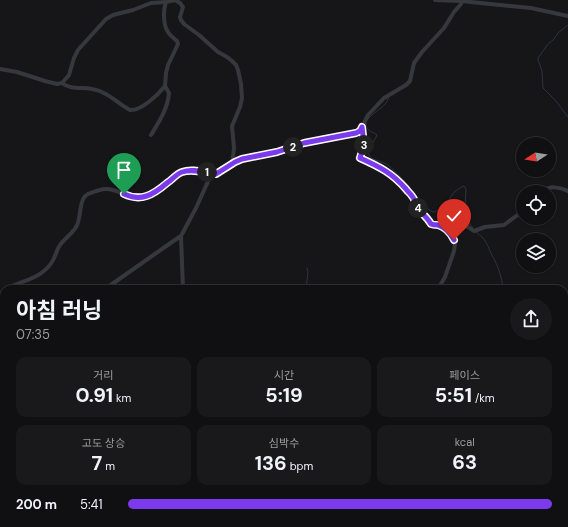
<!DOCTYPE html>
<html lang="ko">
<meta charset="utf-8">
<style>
body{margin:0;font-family:"DM Sans","Noto Sans KR",sans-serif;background:#19191b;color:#f1f3f6;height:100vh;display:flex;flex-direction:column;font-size:15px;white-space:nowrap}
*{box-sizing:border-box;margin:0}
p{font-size:13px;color:#9c9d9f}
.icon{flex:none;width:22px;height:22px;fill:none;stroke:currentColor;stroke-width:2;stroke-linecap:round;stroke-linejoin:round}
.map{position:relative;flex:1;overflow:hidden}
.sheet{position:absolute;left:0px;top:285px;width:568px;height:242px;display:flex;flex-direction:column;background:#101012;border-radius:12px 12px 0 0;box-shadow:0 1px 3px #0004,0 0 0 1px #303032}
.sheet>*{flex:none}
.needle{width:26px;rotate:258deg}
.buttons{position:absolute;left:516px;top:137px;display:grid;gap:8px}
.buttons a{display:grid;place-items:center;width:40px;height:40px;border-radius:50%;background:#101012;box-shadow:0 1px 3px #0004,0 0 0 1px #303032;font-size:20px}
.pin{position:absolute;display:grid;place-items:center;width:34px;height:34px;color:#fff;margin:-41px -17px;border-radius:50% 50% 50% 0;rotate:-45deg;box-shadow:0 0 4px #0007}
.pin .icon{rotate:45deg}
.km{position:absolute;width:20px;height:20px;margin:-10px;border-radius:50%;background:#222;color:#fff;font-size:11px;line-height:20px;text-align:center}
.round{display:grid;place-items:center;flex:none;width:42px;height:42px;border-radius:21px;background:#19191b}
.overview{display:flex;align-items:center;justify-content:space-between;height:68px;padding:0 16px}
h1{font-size:22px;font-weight:700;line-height:30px}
.stats{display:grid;grid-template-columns:repeat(3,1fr);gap:6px;height:68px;padding:4px 16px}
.stats div{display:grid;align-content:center;border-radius:10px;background:#19191b;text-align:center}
.stats b{font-size:20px;font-weight:700}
.stats small{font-size:11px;font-weight:400}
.stats p{font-size:11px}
ul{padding:0 16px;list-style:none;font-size:13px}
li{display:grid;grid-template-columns:64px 48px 1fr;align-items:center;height:30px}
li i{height:10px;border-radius:5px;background:#7c3aed}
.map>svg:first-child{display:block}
</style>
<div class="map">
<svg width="568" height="527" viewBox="0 0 568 527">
<defs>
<pattern id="water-rules" width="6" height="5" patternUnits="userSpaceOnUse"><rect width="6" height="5" fill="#2c353c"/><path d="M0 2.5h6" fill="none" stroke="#485056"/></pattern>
</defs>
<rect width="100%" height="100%" fill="#161618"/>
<path fill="url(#water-rules)" d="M168 523H282V527H165Z"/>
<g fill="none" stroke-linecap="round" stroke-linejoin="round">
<path stroke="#2c353c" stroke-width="1" d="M568 25 558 33 553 40 548 44 538 58V60L540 65 542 71 543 88 555 100 568 117
M368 119C376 109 385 109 389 97
M366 124C366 130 371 132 376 134L377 135C375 140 367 151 369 155 370 160 383 161 388 165 396 172 407 184 414 193 417 196 418 202 422 206 425 208 430 210 433 212 444 210 447 203 452 195 454 191 459 189 463 186L465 187 466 190 465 207V214L468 221 473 228
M476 232C478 234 481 236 483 238 488 244 489 250 492 255 498 266 502 277 503 289
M306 289 308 272 307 268
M564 373 568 377
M334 527V523"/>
<path stroke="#37383d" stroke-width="4" d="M175 0 180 3 183 7 180 17 181 20 184 24 199 35 218 52 227 57 232 61 236 65 238 70 241 84 242 98 240 107 232 126 234 148 232 164
M435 0 461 1 531 8 568 16
M0 69 17 72 45 81 57 84 62 83 69 75 74 58 78 50 106 19 113 15 133 10 151 3 166 2 175 0
M62 83C71 90 81 87 92 89 107 91 117 103 130 110 141 111 158 95 165 86L166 73 168 65 178 44 177 41C174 38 170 36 168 32 163 25 163 10 166 2
M151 135C159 122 168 108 169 93L165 86
M357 158H360L385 169 404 185 405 189 413 197 417 206 427 217 432 225C442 225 452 221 462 224 467 225 470 229 474 231L485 227 504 225 523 211
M360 158 364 144 363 127 365 121 368 115 384 98 406 85 410 81 414 63 422 52 444 28 454 12 461 4 462 0
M542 192C549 185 560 187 568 191
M437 225 450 233 455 244 454 251 445 277 438 289
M6 289C23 280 41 279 52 262 56 256 56 250 60 245 65 238 72 234 76 227 82 218 78 199 88 194 93 192 101 189 106 189 120 189 133 202 147 196 153 194 160 189 165 185 171 180 177 172 185 171 196 169 205 173 215 174
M105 289 172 242 181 236
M183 289 181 236 196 208 210 177 235 162 242 159 277 152 304 143 356 133 360 131 363 127
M0 294 4 291
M0 386 4 385
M564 409 568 408
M492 523 495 527
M290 527V523"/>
</g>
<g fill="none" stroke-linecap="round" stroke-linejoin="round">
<defs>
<path id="route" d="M124 194C141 202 153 195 167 183 172 180 176 174 182 172 193 168 205 173 216 174L235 162 242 159 277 152 304 143 356 133 360 131 362 127 364 144 360 158C380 167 392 173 406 189 408 192 410 193 412 196 415 199 415 204 417 207 422 214 427 217 431 224 433 225 435 225 438 225 445 227 451 234 454 240"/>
</defs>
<use href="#route" stroke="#fff" stroke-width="8"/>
<use href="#route" stroke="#7c3aed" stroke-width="5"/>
</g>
</svg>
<div class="buttons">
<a><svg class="needle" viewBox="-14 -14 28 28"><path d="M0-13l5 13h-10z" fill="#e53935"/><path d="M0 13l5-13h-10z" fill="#9c9d9f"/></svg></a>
<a><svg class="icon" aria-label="locate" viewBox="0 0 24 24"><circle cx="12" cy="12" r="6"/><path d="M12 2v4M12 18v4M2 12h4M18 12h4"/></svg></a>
<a><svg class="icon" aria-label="layers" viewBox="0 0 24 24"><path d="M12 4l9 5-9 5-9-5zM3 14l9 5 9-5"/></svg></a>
</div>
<div class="pin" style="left:124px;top:194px;background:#1e9e55"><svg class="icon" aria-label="arrive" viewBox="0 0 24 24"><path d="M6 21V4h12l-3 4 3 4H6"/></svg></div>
<div class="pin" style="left:454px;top:240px;background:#d93025"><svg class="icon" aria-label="check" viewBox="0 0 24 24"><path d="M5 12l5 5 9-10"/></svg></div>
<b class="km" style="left:207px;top:172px">1</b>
<b class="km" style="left:293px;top:147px">2</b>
<b class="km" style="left:364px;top:145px">3</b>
<b class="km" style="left:418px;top:208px">4</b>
<section class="sheet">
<div class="overview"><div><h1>아침 러닝</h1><p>07:35</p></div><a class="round"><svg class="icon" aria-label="share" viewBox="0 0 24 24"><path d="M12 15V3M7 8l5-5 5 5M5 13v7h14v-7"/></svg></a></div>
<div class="stats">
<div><p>거리</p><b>0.91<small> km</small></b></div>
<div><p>시간</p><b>5:19</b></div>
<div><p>페이스</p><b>5:51<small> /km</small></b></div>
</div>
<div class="stats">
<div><p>고도 상승</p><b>7<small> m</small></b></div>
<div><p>심박수</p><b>136<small> bpm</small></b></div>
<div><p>kcal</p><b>63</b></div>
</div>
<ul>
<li><b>200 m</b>5:41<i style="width:100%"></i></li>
</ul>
</section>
</div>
